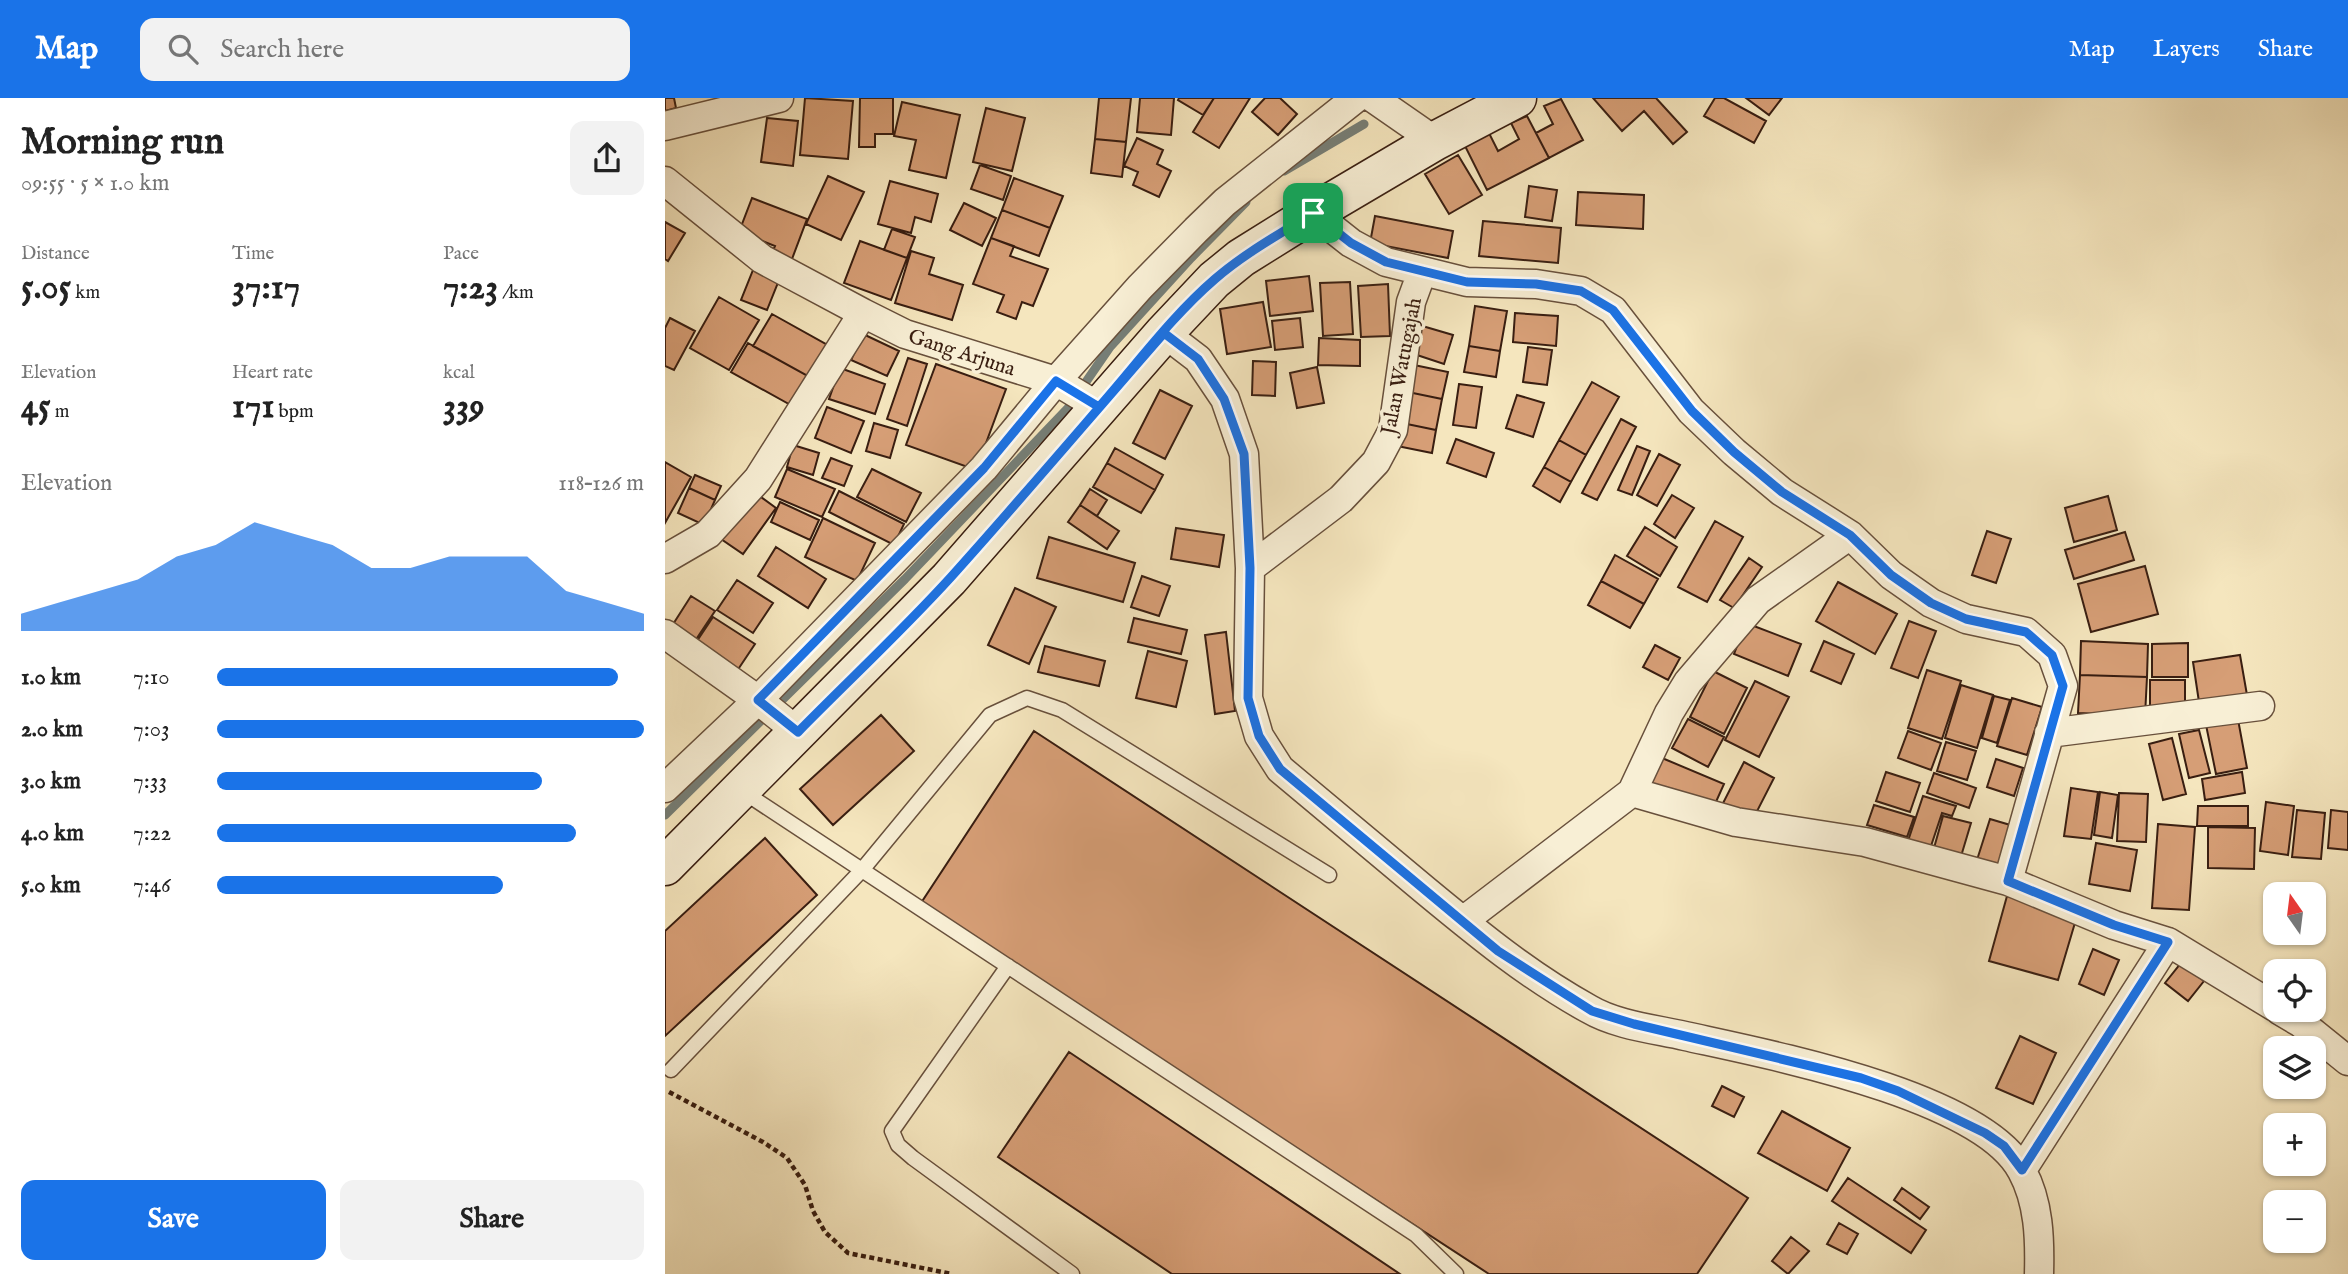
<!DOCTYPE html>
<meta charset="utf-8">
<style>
body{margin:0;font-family:"IM FELL English",serif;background:#f2f2f2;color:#222;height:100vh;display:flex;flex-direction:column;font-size:26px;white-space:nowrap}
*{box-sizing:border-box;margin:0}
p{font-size:23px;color:#767676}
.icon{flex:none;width:38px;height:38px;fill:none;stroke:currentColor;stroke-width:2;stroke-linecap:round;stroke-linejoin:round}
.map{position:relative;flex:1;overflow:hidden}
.side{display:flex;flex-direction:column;background:#fff;width:665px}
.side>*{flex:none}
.needle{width:46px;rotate:346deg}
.tools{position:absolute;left:1598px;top:784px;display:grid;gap:14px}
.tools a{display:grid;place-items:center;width:63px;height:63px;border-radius:14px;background:#fff;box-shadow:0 2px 5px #0004;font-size:35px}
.pin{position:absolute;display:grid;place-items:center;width:60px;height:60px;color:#fff;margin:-30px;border-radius:14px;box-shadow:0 4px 10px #0006}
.round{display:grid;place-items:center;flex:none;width:74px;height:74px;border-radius:14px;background:#f2f2f2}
.head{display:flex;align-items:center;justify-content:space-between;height:119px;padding:0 21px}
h1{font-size:38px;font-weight:800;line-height:52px}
.metrics{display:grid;grid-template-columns:repeat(3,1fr);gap:10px;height:119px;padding:7px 21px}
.metrics div{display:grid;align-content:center}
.metrics b{font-size:35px;font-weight:800}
.metrics small{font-size:19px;font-weight:400}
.metrics p{font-size:19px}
.chart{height:196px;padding:14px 21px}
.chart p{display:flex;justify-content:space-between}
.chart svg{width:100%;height:126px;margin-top:7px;fill:#1a73e8;opacity:.7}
.button{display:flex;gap:14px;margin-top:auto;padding:14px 21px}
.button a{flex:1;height:80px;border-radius:14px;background:#1a73e8;color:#fff;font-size:28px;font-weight:800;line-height:80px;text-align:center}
.button a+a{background:#f2f2f2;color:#222}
ul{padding:0 21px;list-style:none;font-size:23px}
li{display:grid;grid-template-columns:112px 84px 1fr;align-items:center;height:52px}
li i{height:18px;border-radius:9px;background:#1a73e8}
header{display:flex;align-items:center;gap:42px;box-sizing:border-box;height:98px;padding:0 35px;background:#1a73e8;color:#fff}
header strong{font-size:33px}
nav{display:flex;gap:38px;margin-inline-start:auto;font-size:24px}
.search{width:490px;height:63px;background:#f2f2f2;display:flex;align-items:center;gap:18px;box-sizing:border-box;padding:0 24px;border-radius:14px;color:#767676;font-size:26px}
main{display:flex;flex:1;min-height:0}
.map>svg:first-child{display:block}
</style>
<header>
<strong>Map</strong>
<div class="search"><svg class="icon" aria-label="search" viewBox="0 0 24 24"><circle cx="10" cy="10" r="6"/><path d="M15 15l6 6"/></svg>Search here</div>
<nav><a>Map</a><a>Layers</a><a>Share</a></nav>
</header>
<main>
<section class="side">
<div class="head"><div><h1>Morning run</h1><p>09:55 · 5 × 1.0 km</p></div><a class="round"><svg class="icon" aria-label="share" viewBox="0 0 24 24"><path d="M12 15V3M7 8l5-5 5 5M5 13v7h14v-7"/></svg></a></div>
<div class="metrics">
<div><p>Distance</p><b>5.05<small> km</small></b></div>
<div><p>Time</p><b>37:17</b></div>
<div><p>Pace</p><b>7:23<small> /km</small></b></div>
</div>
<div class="metrics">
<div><p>Elevation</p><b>45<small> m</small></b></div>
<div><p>Heart rate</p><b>171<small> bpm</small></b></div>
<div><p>kcal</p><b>339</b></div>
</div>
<div class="chart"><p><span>Elevation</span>118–126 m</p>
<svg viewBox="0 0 160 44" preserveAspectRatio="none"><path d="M0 44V38L10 34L20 30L30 26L40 18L50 14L60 6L70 10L80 14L90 22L100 22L110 18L120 18L130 18L140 30L150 34L160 38V44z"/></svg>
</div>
<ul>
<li><b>1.0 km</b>7:10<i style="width:94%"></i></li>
<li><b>2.0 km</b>7:03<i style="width:100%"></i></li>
<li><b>3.0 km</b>7:33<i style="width:76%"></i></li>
<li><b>4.0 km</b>7:22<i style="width:84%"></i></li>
<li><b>5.0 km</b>7:46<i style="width:67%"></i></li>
</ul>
<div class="button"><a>Save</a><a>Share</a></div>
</section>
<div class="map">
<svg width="1683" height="1176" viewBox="0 0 1683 1176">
<rect width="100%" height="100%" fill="#f5e6be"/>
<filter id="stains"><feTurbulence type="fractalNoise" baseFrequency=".00286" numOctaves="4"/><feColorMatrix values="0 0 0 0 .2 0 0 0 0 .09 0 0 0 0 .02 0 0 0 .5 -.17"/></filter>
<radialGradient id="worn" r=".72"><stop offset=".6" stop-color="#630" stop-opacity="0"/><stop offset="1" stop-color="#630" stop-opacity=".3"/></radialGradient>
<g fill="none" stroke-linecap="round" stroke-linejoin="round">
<path stroke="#767e76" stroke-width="9" d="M619 73 699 26
M0 717 240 481 403 310 445 249 526 160 581 104"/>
</g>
<path fill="#d69e76" stroke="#391e11" stroke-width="2" d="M0 0H9L11 10 0 13Z
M140 0 188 3 183 61 135 57Z
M195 0H228V36H210V49H194Z
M434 0H466L461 44 430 41Z
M475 0H509L506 37 472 34Z
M514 0H549L538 17 513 2Z
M549 0H585L554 50 528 34Z
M600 0H615L632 16 613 37 587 14Z
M928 0H991L1022 34 1008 46 979 13 957 33Z
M1050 0H1059L1101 23 1089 45 1039 18Z
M1081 0H1117L1104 17Z
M896 1 918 42 884 60 871 35 888 26 879 8Z
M237 4 295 17 281 80 244 72 251 42 229 38Z
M321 10 360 20 347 73 308 64Z
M862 18 884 60 822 92 800 48 824 35 833 53 854 41 846 25Z
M102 20 133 23 128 68 96 64Z
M472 40 498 52 492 66 506 73 494 99 468 87 473 74 459 68Z
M430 41 461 44 457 79 426 75Z
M793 57 817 97 784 116 760 76Z
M315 67 346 78 338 102 306 91Z
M163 78 199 94 176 142 141 126Z
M349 80 398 98 385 130 337 112Z
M225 83 273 96 266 124 250 119 246 135 213 126Z
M864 88 892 92 887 123 860 119Z
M913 94 979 97 978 131 911 127Z
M87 100 142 121 124 169 104 161 110 148 74 134Z
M299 105 331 120 317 148 285 132Z
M337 112 385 130 374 158 326 140Z
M710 118 788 133 783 160 705 145Z
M818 123 896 130 893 165 814 158Z
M0 124 20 135 3 163 0 161Z
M227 131 250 139 242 160 219 152Z
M326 140 349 148 345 158 383 171 368 208 357 204 351 221 332 214 339 197 308 186Z
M195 143 242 160 226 202 179 185Z
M246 153 269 160 264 176 298 187 287 222 230 205Z
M88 172 114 182 102 212 76 202Z
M644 178 648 213 605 218 601 183Z
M685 184 688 236 658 238 655 185Z
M723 186 725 238 696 239 693 188Z
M54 199 94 222 64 272 25 250Z
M598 204 606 249 562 256 555 211Z
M810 208 842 213 835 253 804 248Z
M850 215 893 218 891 248 848 244Z
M107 216 166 249 148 281 88 248Z
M5 220 30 233 9 272 0 268V230Z
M635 220 638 249 610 252 607 223Z
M754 227 788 237 779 266 746 255Z
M198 236 234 253 222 278 186 262Z
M654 240 695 242V268L653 267Z
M83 245 148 281 131 310 66 274Z
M804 248 835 253 831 279 799 274Z
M863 249 887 252 882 287 858 284Z
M243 260 262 266 242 328 222 321Z
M588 263 611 264 610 298 587 297Z
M271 266 341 291 311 372 241 347Z
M749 267 783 274 777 301 743 294Z
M652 269 659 305 632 310 625 275Z
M175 270 220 286 210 316 164 301Z
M927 284 954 299 921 357 894 342Z
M794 286 817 289 811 330 788 327Z
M495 292 527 308 500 361 468 345Z
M743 294 777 301 771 332 737 325Z
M852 297 879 305 868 339 841 330Z
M162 309 199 323 186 355 150 340Z
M956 321 971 329 932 402 917 395Z
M209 325 233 332 225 360 201 353Z
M737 325 771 332 767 355 732 348Z
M791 341 829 355 821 379 782 365Z
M894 342 921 357 906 384 879 369Z
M128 347 154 355 148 377 122 369Z
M972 348 985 353 967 397 953 392Z
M450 350 498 377 490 392 442 365Z
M994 356 1015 367 992 408 972 397Z
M166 360 187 368 179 388 157 380Z
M0 364 26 379 0 425Z
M442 365 490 392 476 415 428 389Z
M879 369 906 384 895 404 868 388Z
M122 371 170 391 157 419 110 399Z
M207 371 256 395 241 424 192 399Z
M30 377 56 388 50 402 24 390Z
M24 390 50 402 39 427 13 415Z
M425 391 442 402 432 418 415 407Z
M174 393 239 426 229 447 164 414Z
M89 394 111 410 78 456 56 441Z
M1007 397 1029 410 1010 440 989 426Z
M1443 398 1452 432 1409 444 1400 410Z
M115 404 154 422 145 442 106 424Z
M415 407 454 433 442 451 403 424Z
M158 420 210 445 192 483 140 459Z
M1050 423 1078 439 1042 504 1013 489Z
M980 429 1012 449 995 478 962 458Z
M511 430 559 437 554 469 506 461Z
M1322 433 1346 441 1331 485 1307 477Z
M1460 434 1469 462 1409 481 1400 452Z
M384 439 470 465 458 504 372 480Z
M111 449 161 481 143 510 93 478Z
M950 457 993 481 979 506 936 483Z
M1084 460 1097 469 1069 510 1055 502Z
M1480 468 1493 516 1426 534 1413 486Z
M477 478 505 488 494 518 466 509Z
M72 482 108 505 88 535 52 512Z
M936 483 979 506 965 530 923 507Z
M1173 484 1232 516 1210 556 1151 523Z
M350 490 391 509 364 566 323 547Z
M26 498 50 513 28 546 5 531Z
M48 519 90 546 70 576 28 549Z
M469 520 522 532 516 556 463 544Z
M1244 523 1271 533 1253 580 1226 570Z
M1081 525 1136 546 1123 578 1069 556Z
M561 534 570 613 550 616 540 537Z
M1159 543 1189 556 1176 586 1146 573Z
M1416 543 1483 546 1482 579 1415 577Z
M1523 545V579H1487V546Z
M990 547 1015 560 1003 582 978 569Z
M380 548 440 563 434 588 373 574Z
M483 553 522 563 511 609 471 600Z
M1575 557 1582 597 1534 604 1528 564Z
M1262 572 1296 583 1277 641 1243 630Z
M1048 573 1082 590 1059 636 1025 619Z
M1415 577 1482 579 1480 618 1413 615Z
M1485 582H1520V616H1485Z
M1090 583 1124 599 1094 659 1060 642Z
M1296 587 1328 597 1312 650 1280 640Z
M1329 598 1345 602 1332 645 1317 640Z
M1347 600 1377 609 1362 657 1332 648Z
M1572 616 1582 670 1551 676 1540 622Z
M216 617 249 653 168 727 135 691Z
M1023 621 1059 639 1043 669 1007 650Z
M1534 632 1545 675 1524 680 1514 636Z
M369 633 1083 1100 1032 1176H824L256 805Z
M1243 633 1276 645 1266 672 1233 660Z
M1507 640 1521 696 1498 702 1484 646Z
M1281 644 1311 653 1302 682 1272 673Z
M997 660 1059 686 1046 715 985 689Z
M1331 661 1358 670 1349 698 1322 689Z
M1079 664 1109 680 1085 727 1055 711Z
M1221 674 1255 685 1245 714 1211 703Z
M1577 674 1580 695 1540 702 1537 681Z
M1269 675 1311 690 1304 710 1262 695Z
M1406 690 1433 694 1426 741 1399 738Z
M1435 694 1453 697 1447 740 1429 737Z
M1454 695 1483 696 1481 744 1452 743Z
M1258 698 1291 708 1287 718 1277 715 1264 754 1242 746Z
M1601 704 1629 708 1623 757 1595 753Z
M1209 707 1249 719 1242 739 1202 727Z
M1533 708H1583V728H1532Z
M1632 712 1660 715 1656 761 1627 759Z
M1666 712 1683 714V752L1663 750Z
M1278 718 1306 725 1294 765 1267 757Z
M1325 721 1352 729 1337 774 1311 765Z
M1493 726 1530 729 1524 812 1487 810Z
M1543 729 1590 730 1589 771 1543 770Z
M100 740 152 797 0 938V833Z
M1431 745 1472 752 1465 793 1424 786Z
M1342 798 1412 818 1393 882 1324 863Z
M1428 851 1454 862 1439 897 1414 886Z
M1516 865 1539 883 1523 903 1500 885Z
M1355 938 1391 955 1368 1006 1331 990Z
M404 954 735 1176H507L333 1059Z
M1057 988 1079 999 1069 1019 1047 1008Z
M1117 1013 1185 1050 1162 1093 1093 1055Z
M1183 1080 1261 1132 1246 1155 1167 1103Z
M1237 1090 1264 1109 1255 1121 1229 1102Z
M1174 1125 1193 1136 1182 1156 1162 1146Z
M1126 1139 1144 1153 1123 1176 1107 1163Z"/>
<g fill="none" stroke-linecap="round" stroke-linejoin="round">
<defs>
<path id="service" d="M77 693 751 1137 791 1176
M343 868 227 1033 233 1047 248 1060 407 1176
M6 972 197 772 325 617 362 600 397 612 664 777"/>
<path id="minor" d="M708 0 770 43
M0 28 114 0
M0 83 97 161 198 215 240 236 391 283 434 309
M648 115 686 145 721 164 802 184 871 186 916 193 948 212 1026 313 1069 354 1117 394 1185 437 1226 477 1266 505 1301 521 1361 534 1387 557 1398 588 1343 783 1449 827 1503 844 1610 909
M499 235 533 261 560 301 579 356 585 470 583 600 594 638 615 671C664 712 713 753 761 793 813 836 864 878 924 911 951 927 989 931 1020 938 1101 956 1317 997 1357 1073 1374 1104 1375 1141 1374 1176
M0 461 43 436 93 381 198 215
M585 470 676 401 711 364 728 332 746 204 757 174
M0 536 93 602 133 634
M1384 635 1595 608
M0 690 93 602 319 370 391 283 475 189 531 132 560 104 691 0
M967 694 1071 724 1200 744 1343 783
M798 823 967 694 1004 615 1023 584 1093 502 1185 437
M1614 912 1636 925 1683 963
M1357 1072 1503 844"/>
<path id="secondary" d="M0 768 284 481 499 235 549 182 576 160 648 115 770 43 852 0"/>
</defs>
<use href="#service" stroke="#68503c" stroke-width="17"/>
<use href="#minor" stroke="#68503c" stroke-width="31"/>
<use href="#secondary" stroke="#391e11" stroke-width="41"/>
<path stroke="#391e11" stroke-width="4.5" stroke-dasharray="5 3.5" stroke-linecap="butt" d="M4 994 98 1044 122 1060 140 1087 148 1113 160 1134 183 1155 287 1176"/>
<use href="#service" stroke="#f8efd5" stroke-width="14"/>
<use href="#minor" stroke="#f8efd5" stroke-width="28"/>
<use href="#secondary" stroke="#f8efd5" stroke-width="38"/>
</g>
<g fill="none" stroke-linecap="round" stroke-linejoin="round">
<defs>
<path id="route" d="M648 115C615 136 580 155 550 181 507 218 472 266 434 309L391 283 319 370 93 602 133 634C183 583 237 533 286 479 358 399 428 316 499 235L533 261 559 301 579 356 585 470 583 600 594 638 615 671 833 853 927 913 969 926 1196 980 1233 993 1320 1035 1339 1048 1357 1072 1503 844 1449 827 1343 783 1398 588 1387 557 1361 534 1301 521 1266 505 1226 477 1185 437 1117 394 1069 354 1027 313 948 212 916 193 871 186 802 184 721 164 686 145 648 115"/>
</defs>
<use href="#route" stroke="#fff" stroke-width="14"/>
<use href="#route" stroke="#1a73e8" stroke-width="9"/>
</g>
<g text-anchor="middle" stroke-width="7" stroke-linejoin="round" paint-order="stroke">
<g font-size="21" fill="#391e11" stroke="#f8efd5">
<text transform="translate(297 254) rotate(18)" y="7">Gang Arjuna</text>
<text transform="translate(736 268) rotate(-79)" y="7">Jalan Watugajah</text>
</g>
</g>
<rect width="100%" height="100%" filter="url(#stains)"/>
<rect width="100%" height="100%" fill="url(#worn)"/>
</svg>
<div class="tools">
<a><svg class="needle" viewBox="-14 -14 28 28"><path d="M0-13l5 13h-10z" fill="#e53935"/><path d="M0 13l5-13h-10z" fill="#767676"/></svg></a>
<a><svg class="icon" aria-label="locate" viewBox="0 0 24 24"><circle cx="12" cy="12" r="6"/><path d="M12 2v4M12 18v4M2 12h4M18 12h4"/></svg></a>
<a><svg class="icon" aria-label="layers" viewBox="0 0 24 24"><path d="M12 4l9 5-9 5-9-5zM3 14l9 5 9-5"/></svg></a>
<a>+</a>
<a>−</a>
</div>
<div class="pin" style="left:648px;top:115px;background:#1e9e55"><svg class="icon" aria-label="arrive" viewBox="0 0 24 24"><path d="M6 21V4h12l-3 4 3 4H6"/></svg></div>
</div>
</main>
